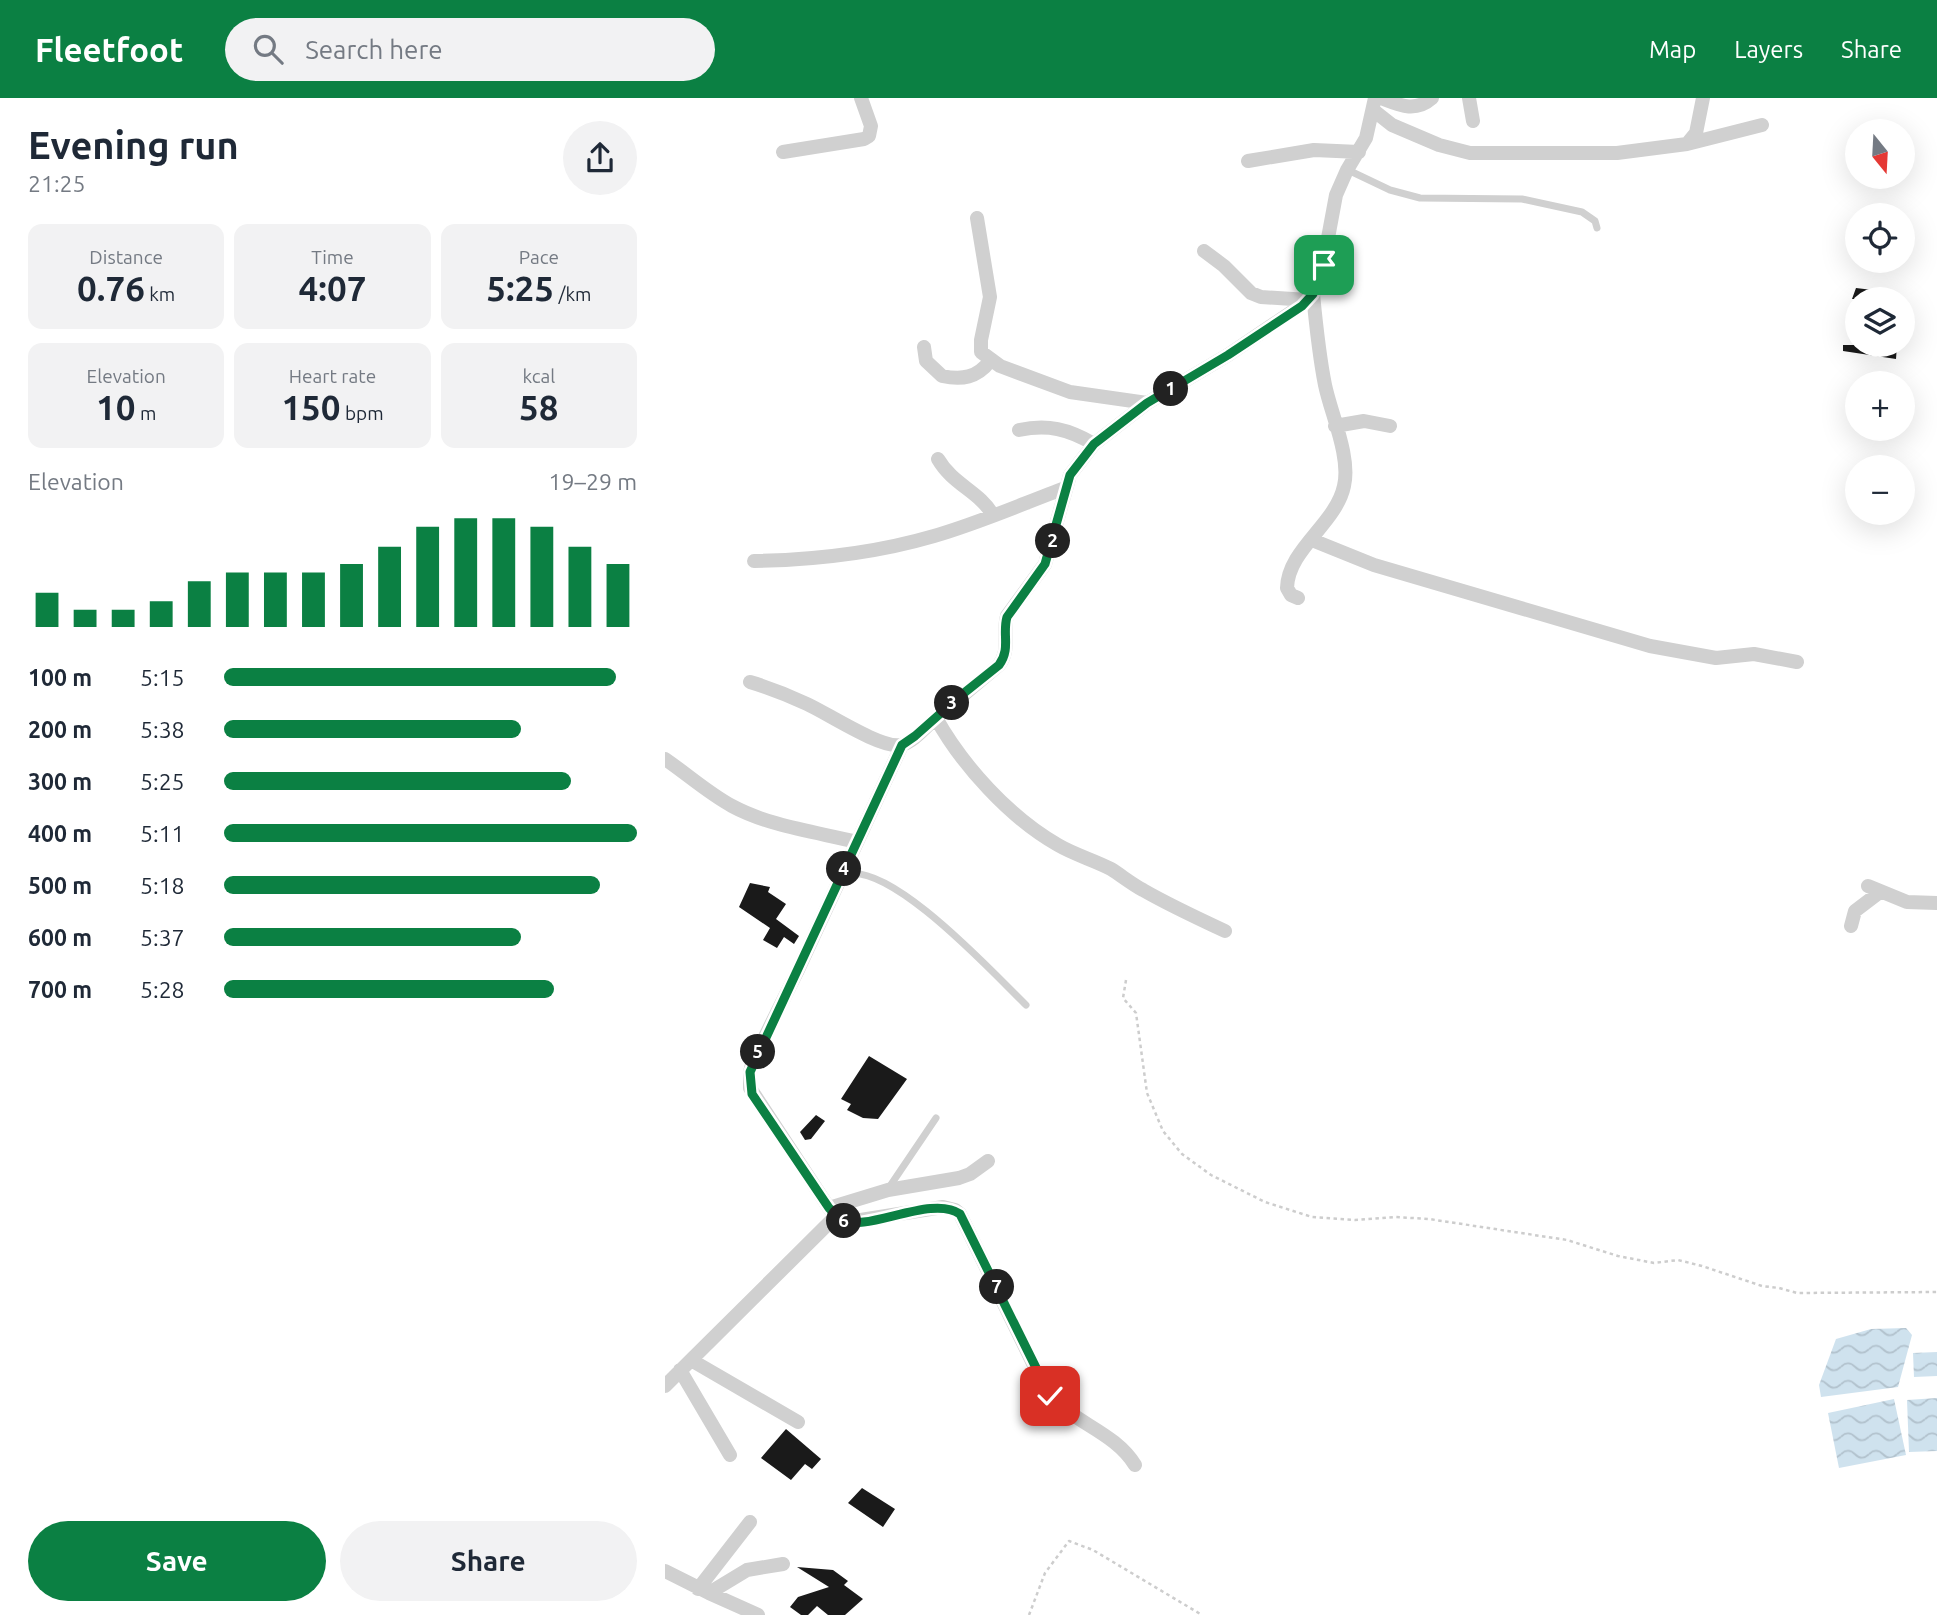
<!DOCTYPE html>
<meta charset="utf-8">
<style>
body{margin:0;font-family:Ubuntu,sans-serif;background:#f2f2f3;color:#1f2937;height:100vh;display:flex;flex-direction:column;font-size:26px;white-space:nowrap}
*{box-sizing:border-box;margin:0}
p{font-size:23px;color:#747a83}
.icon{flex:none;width:38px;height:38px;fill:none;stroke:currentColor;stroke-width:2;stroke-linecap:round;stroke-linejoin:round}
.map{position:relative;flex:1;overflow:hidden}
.drawer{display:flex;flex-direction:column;background:#fff;width:665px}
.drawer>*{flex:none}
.needle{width:46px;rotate:162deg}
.tools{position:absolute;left:1180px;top:21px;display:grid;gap:14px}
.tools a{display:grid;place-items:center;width:70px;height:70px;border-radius:50%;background:#fff;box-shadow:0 7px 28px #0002;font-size:35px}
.pin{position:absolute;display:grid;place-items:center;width:60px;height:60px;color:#fff;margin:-30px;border-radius:14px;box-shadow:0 4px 10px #0006}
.km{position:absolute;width:35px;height:35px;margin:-18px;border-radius:50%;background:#222;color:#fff;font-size:19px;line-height:35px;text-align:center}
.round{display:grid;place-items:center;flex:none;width:74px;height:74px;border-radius:37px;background:#f2f2f3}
.summary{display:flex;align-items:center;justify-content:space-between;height:119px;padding:0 28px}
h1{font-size:38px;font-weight:700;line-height:52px}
.stats{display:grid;grid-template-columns:repeat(3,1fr);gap:10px;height:119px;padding:7px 28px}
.stats div{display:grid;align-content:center;border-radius:14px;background:#f2f2f3;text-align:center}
.stats b{font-size:35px;font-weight:700}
.stats small{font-size:19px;font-weight:400}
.stats p{font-size:19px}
.chart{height:196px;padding:14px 28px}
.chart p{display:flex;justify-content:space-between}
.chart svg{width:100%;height:126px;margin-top:7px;stroke:#0b8043;stroke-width:6}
.primary-button{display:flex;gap:14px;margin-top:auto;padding:14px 28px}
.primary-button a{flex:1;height:80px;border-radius:42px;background:#0b8043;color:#fff;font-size:28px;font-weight:700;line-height:80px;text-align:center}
.primary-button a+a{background:#f2f2f3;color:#1f2937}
ul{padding:0 28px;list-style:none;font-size:23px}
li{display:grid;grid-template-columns:112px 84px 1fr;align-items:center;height:52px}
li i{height:18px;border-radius:9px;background:#0b8043}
header{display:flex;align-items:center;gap:42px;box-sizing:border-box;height:98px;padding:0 35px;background:#0b8043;color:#fff}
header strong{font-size:33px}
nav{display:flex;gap:38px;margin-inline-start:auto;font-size:24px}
.search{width:490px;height:63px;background:#f2f2f3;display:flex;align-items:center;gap:18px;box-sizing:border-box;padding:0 24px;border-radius:38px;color:#747a83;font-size:26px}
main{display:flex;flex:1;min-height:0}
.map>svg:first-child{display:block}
</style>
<header>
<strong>Fleetfoot</strong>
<div class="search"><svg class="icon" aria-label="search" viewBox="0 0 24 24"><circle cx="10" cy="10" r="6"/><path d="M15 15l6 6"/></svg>Search here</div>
<nav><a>Map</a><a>Layers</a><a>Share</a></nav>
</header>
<main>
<section class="drawer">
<div class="summary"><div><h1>Evening run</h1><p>21:25</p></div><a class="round"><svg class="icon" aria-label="share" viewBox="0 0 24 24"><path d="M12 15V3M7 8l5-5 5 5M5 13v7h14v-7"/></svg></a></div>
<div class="stats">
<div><p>Distance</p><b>0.76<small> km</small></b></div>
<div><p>Time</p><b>4:07</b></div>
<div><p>Pace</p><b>5:25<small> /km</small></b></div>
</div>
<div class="stats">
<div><p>Elevation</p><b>10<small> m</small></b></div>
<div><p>Heart rate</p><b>150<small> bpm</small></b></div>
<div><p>kcal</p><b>58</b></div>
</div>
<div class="chart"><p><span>Elevation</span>19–29 m</p>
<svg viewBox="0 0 160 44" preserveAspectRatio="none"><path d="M5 44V32M15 44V38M25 44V38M35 44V35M45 44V28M55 44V25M65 44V25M75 44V25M85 44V22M95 44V16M105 44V9M115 44V6M125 44V6M135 44V9M145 44V16M155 44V22"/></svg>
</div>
<ul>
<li><b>100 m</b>5:15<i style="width:95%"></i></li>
<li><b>200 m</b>5:38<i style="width:72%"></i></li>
<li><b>300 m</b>5:25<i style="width:84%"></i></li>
<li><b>400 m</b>5:11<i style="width:100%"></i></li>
<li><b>500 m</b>5:18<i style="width:91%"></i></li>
<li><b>600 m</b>5:37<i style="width:72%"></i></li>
<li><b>700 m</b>5:28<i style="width:80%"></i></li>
</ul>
<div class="primary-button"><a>Save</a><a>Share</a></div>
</section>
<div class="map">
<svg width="1272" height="1517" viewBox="0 0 1272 1517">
<defs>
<pattern id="water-waves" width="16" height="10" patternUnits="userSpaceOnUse" patternTransform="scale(1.75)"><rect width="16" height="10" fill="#cfe2ee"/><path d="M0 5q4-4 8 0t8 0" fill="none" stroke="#b2c2cd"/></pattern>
</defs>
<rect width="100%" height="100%" fill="#fff"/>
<path fill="url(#water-waves)" d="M1241 1230 1247 1237 1233 1289 1156 1299 1154 1287 1171 1241 1206 1231Z
M1272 1254V1278L1249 1279 1248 1255Z
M1272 1300V1353L1244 1354 1242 1302Z
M1229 1301 1241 1357 1174 1370 1163 1315Z"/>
<path fill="#1a1a1a" d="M1191 190 1224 194 1223 201H1187Z
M1178 247H1232L1231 261 1178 253Z
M85 785 105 789 103 794 121 806 111 821 134 838 129 846 119 839 112 850 98 842 105 830 74 809Z
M204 958 242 981 213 1021 198 1020 182 1012 186 1006 176 1001Z
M151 1017 160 1023 146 1041 140 1042 135 1034Z
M121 1331 156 1361 147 1371 140 1366 126 1382 96 1360Z
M197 1390 230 1411 218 1429 183 1405Z
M132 1469 168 1472 183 1483 179 1487 198 1501 180 1517H163L152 1508 143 1517H136L125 1509 133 1499 164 1489Z"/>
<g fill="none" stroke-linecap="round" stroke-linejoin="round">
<path stroke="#cdcdcd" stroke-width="2.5" stroke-dasharray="3.5 3.5" stroke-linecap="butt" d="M461 882 458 900 471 915 482 995 498 1033 517 1056 546 1077 600 1104 647 1119 690 1122 730 1119 764 1121 902 1142 953 1158 989 1165 1013 1162 1037 1168 1097 1188 1114 1190 1132 1195 1272 1194
M364 1517 380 1475 404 1443 428 1452 537 1517"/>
<path stroke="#d0d0d0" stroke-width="7" d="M683 72 725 92 755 100 857 101 917 114 930 123 932 130
M179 777C224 761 329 876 361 907
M223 1091 271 1020"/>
<path stroke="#d0d0d0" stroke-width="14" d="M716 0C734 7 750 15 767 0
M804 0 808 23
M708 12 727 27 774 47 805 55H952L1022 46 1031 35 1038 0
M1022 46 1097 27
M118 54 199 41 204 38 206 28 196 0
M583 63 649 52 694 54
M312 120 325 199 316 242V254L335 268 405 294 482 305
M539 153 559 168 586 195 596 199 643 202
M259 249 261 263 277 278C297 282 312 280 325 263
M670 328 699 323 725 328
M354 332C383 326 403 331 429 346
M273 361C288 387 314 393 328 417
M647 442 709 467 985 548 1051 560 1089 556 1132 564
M89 463C150 462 211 455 269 438 314 425 357 406 400 390
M633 500 626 497 622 490C623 451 671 426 679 388 686 359 666 316 660 287 654 257 651 227 648 196
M85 584C105 590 123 597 142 606 162 615 216 651 236 647 249 644 261 628 271 620
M237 647 132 874 88 963 85 974V990L164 1110 177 1123 183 1124 278 1109 290 1112 295 1116 382 1294C407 1325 449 1333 470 1367
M0 661C22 676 43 695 67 708 104 728 151 734 192 744
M1203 788 1242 804 1272 805
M1186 828 1190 813 1215 794
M560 833C532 820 504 807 478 792 467 786 457 778 446 771 429 762 410 757 393 747 345 720 297 667 271 620L334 567C346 551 337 536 342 518L380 466 405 377 429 346 482 305 563 257 637 207 648 196 658 167 671 97 682 72 701 40 710 0
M164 1110 223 1092 294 1080 305 1076 323 1063
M26 1262 171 1118
M15 1272 65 1357
M0 1288 26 1262 133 1324
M0 1473 44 1495 82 1472 118 1466
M33 1491 85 1424
M44 1495 93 1517"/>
</g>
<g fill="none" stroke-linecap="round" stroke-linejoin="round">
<defs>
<path id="route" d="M385 1298 295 1116C267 1096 201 1135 176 1122 171 1119 168 1114 164 1110L87 996 85 974 237 647 250 638 294 599 334 567C346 551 337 536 342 519L380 466 405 377 429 346 482 305 563 257 637 208 648 196 659 167"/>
</defs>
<use href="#route" stroke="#fff" stroke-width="14"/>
<use href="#route" stroke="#0b8043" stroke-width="9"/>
</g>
</svg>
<div class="tools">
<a><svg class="needle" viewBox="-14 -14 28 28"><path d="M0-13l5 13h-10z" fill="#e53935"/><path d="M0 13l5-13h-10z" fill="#747a83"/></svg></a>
<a><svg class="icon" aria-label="locate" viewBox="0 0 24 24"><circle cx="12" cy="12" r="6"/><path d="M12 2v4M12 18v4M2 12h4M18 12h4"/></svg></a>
<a><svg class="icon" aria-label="layers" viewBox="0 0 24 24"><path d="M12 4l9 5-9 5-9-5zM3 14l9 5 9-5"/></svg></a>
<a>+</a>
<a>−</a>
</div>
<div class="pin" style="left:659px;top:167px;background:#1e9e55"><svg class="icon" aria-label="arrive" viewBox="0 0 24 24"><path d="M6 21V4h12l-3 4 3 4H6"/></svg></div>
<div class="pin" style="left:385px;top:1298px;background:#d93025"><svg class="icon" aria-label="check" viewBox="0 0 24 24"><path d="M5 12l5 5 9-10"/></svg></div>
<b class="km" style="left:506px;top:291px">1</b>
<b class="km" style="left:388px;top:443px">2</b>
<b class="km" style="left:287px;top:605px">3</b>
<b class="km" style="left:179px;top:771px">4</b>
<b class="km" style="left:93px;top:954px">5</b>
<b class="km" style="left:179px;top:1123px">6</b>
<b class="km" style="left:332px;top:1189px">7</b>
</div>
</main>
